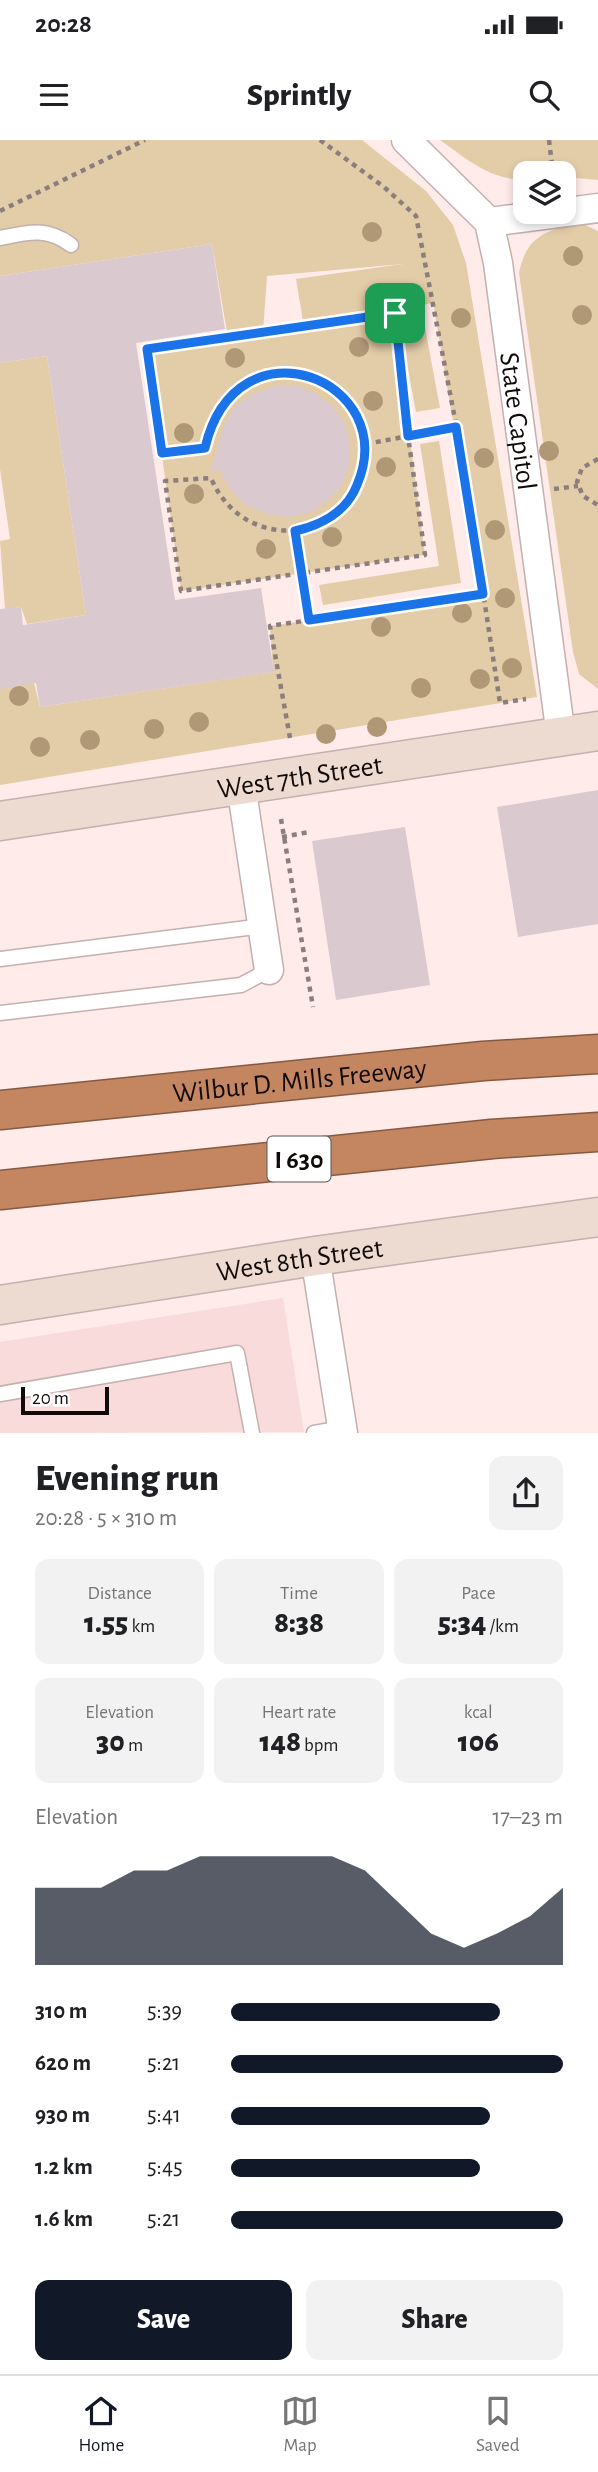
<!DOCTYPE html>
<meta charset="utf-8">
<style>
body{margin:0;font-family:"Alegreya Sans",sans-serif;background:#f2f2f2;color:#202124;height:100vh;display:flex;flex-direction:column;font-size:26px;white-space:nowrap}
*{box-sizing:border-box;margin:0}
p{font-size:23px;color:#757577}
.icon{flex:none;width:38px;height:38px;fill:none;stroke:currentColor;stroke-width:2;stroke-linecap:round;stroke-linejoin:round}
.map{position:relative;height:1293px;overflow:hidden}
.side{display:flex;flex-direction:column;background:#fff;flex:1}
.side>*{flex:none}
.buttons{position:absolute;left:513px;top:21px;display:grid;gap:14px}
.buttons a{display:grid;place-items:center;width:63px;height:63px;border-radius:14px;background:#fff;box-shadow:0 4px 10px #0003;font-size:35px}
.scale{position:absolute;left:21px;bottom:18px;width:88px;box-sizing:border-box;padding-left:7px;border:4px solid #100a09;border-top:0;font-size:19px;line-height:24px;white-space:nowrap;color:#100a09;-webkit-text-stroke:5px #fff;paint-order:stroke}
.pin{position:absolute;display:grid;place-items:center;width:60px;height:60px;color:#fff;margin:-30px;border-radius:14px;box-shadow:0 4px 10px #0006}
.round{display:grid;place-items:center;flex:none;width:74px;height:74px;border-radius:14px;background:#f2f2f2}
.overview{display:flex;align-items:center;justify-content:space-between;height:119px;padding:0 35px}
h1{font-size:38px;font-weight:800;line-height:52px}
.figures{display:grid;grid-template-columns:repeat(3,1fr);gap:10px;height:119px;padding:7px 35px}
.figures div{display:grid;align-content:center;border-radius:14px;background:#f2f2f2;text-align:center}
.figures b{font-size:30px;font-weight:800}
.figures small{font-size:19px;font-weight:400}
.figures p{font-size:19px}
.chart{height:196px;padding:14px 35px}
.chart p{display:flex;justify-content:space-between}
.chart svg{width:100%;height:126px;margin-top:7px;fill:#111827;opacity:.7}
.action{display:flex;gap:14px;margin-top:auto;padding:14px 35px}
.action a{flex:1;height:80px;border-radius:14px;background:#111827;color:#fff;font-size:28px;font-weight:800;line-height:80px;text-align:center}
.action a+a{background:#f2f2f2;color:#202124}
ul{padding:0 35px;list-style:none;font-size:23px}
li{display:grid;grid-template-columns:112px 84px 1fr;align-items:center;height:52px}
li i{height:18px;border-radius:9px;background:#111827}
.status{display:flex;justify-content:space-between;align-items:center;height:49px;padding:0 35px;background:#fff;direction:ltr}
.status svg{height:19px;fill:currentColor}
header{display:flex;justify-content:space-between;align-items:center;height:91px;padding:0 35px;background:#fff;font-size:32px;font-weight:800}
.tabs{display:flex;justify-content:space-around;align-items:center;height:98px;border-top:2px solid #e0e0e0;background:#fff;font-size:19px;color:#757577}
.tabs a{display:grid;justify-items:center;gap:4px}
.tabs .active{color:#111827}
.map>svg:first-child{display:block}
</style>
<div class="status"><b>20:28</b><svg viewBox="0 0 49 12"><path d="M0 12V9h3v3zM5 12V6h3v6zM10 12V3h3v9zM15 12V0h3v12zM26 1h20v11H26zM47 4h2v5h-2z"/></svg></div>
<header><svg class="icon" aria-label="menu" viewBox="0 0 24 24"><path d="M4 6h16M4 12h16M4 18h16"/></svg>Sprintly<svg class="icon" aria-label="search" viewBox="0 0 24 24"><circle cx="10" cy="10" r="6"/><path d="M15 15l6 6"/></svg></header>
<div class="map">
<svg width="598" height="1293" viewBox="0 0 598 1293">
<rect width="100%" height="100%" fill="#ffebea"/>
<path fill="#f8dbda" d="M283 1158 304 1292 0 1293V1202Z"/>
<path fill="#e3cca8" fill-rule="evenodd" d="M0 0H362L426 51 453 85 466 123 537 557 0 645V549L28 518 40 567 273 532 270 486 482 454 433 162 421 166 440 268 416 272 397 171 391 175 396 190 425 415 181 451 147 209 228 198 212 104 0 136ZM403 124 296 139 304 187 263 192 267 136Z
M440 0H598V40L564 37V33H525V39C493 42 465 18 440 0Z
M579 82 598 91V549L579 534 573 512 519 133C527 95 545 92 579 82Z
M47 216 86 475 27 484 21 467 5 469 0 401 10 399 0 329V223Z
M439 301 461 443 323 465 319 445 439 426 420 304Z"/>
<path fill="#dbc9d0" d="M212 104 225 189 136 203 175 460 261 448 274 532 40 567 36 543 0 549V469L21 467 23 485 86 475 47 216 0 223V136Z
M275 246H297L316 254 333 266 345 284 350 304 349 325 342 345 328 360 311 372 289 377 266 374 246 365 230 349 220 330 211 331 224 285 236 266 254 253Z
M598 650V784L518 797 497 667Z
M405 687 430 845 336 860 312 701Z"/>
<g fill="none" stroke-linecap="round" stroke-linejoin="round">
<defs>
<path id="lane" d="M0 98C29 92 47 87 71 105
M0 819 263 786
M0 873 241 845 269 830
M0 1254 237 1213 252 1293
M314 1293 343 1288"/>
<g id="street">
<path id="s1" d="M406 0 489 82 498 123 561 596"/>
<path d="M489 82 598 68"/>
<path d="M241 645 269 830"/>
<path d="M315 1116 343 1293"/>
</g>
<g id="secondary">
<path id="s2" d="M0 681 598 591"/>
<path id="s3" d="M0 1165 315 1116 598 1077"/>
</g>
<g id="highway">
<path id="s4" d="M0 970 483 921 598 914"/>
<path d="M0 1050 492 999 598 992"/>
</g>
</defs>
<use href="#lane" stroke="#c3b0af" stroke-width="17"/>
<use href="#street" stroke="#c3b0af" stroke-width="31"/>
<use href="#secondary" stroke="#c3b0af" stroke-width="41"/>
<use href="#highway" stroke="#855a42" stroke-width="41"/>
<path stroke="#8c7e7d" stroke-width="4.5" stroke-dasharray="5 5" stroke-linecap="butt" d="M320 0 384 47 416 76 463 321 500 563 526 559
M549 0 553 33
M0 71 145 0
M395 173 408 296 425 415 181 451 165 341 211 338C247 423 369 399 365 306 363 236 270 211 226 259 213 273 210 290 205 308L162 313 147 209Z
M366 304 456 287
M598 319 582 328 577 342 583 356 598 365
M554 349 578 346
M295 391 309 480
M290 598 270 486 483 454
M281 679 313 867
M282 697 309 692"/>
<use href="#lane" stroke="#fff" stroke-width="14"/>
<use href="#street" stroke="#fff" stroke-width="28"/>
<use href="#secondary" stroke="#eddad0" stroke-width="38"/>
<use href="#highway" stroke="#c48561" stroke-width="38"/>
</g>
<g fill="#b09776">
<circle cx="372" cy="92" r="10"/>
<circle cx="573" cy="116" r="10"/>
<circle cx="582" cy="175" r="10"/>
<circle cx="461" cy="178" r="10"/>
<circle cx="359" cy="207" r="10"/>
<circle cx="235" cy="218" r="10"/>
<circle cx="373" cy="261" r="10"/>
<circle cx="184" cy="293" r="10"/>
<circle cx="549" cy="311" r="10"/>
<circle cx="484" cy="318" r="10"/>
<circle cx="386" cy="327" r="10"/>
<circle cx="194" cy="354" r="10"/>
<circle cx="495" cy="390" r="10"/>
<circle cx="332" cy="397" r="10"/>
<circle cx="266" cy="409" r="10"/>
<circle cx="505" cy="458" r="10"/>
<circle cx="462" cy="473" r="10"/>
<circle cx="381" cy="487" r="10"/>
<circle cx="512" cy="528" r="10"/>
<circle cx="480" cy="539" r="10"/>
<circle cx="421" cy="548" r="10"/>
<circle cx="19" cy="556" r="10"/>
<circle cx="199" cy="582" r="10"/>
<circle cx="377" cy="587" r="10"/>
<circle cx="154" cy="589" r="10"/>
<circle cx="326" cy="594" r="10"/>
<circle cx="90" cy="600" r="10"/>
<circle cx="40" cy="607" r="10"/>
</g>
<g fill="none" stroke-linecap="round" stroke-linejoin="round">
<defs>
<path id="route" d="M395 173 408 296 456 287 483 454 309 480 295 391C322 385 347 371 357 345 402 239 236 175 205 308L162 313 147 209Z"/>
</defs>
<use href="#route" stroke="#fff" stroke-width="14"/>
<use href="#route" stroke="#1a73e8" stroke-width="9"/>
</g>
<g text-anchor="middle" stroke-width="5" stroke-linejoin="round" paint-order="stroke">
<rect fill="#fff" stroke="#585453" stroke-width="2" x="267.5" y="996.5" width="63" height="45" rx="5"/>
<g font-size="26" font-weight="bold" fill="#100a09">
<text x="299" y="1028">I 630</text>
</g>
<g font-size="28" fill="#100a09" stroke="#fff">
<text dy="10" stroke="none"><textPath href="#s1" startOffset="318">State Capitol</textPath></text>
<text dy="10" stroke="none"><textPath href="#s2" startOffset="303">West 7th Street</textPath></text>
<text dy="10" stroke="none"><textPath href="#s4" startOffset="301">Wilbur D. Mills Freeway</textPath></text>
<text dy="10" stroke="none"><textPath href="#s3" startOffset="303">West 8th Street</textPath></text>
</g>
</g>
</svg>
<div class="buttons">
<a><svg class="icon" aria-label="layers" viewBox="0 0 24 24"><path d="M12 4l9 5-9 5-9-5zM3 14l9 5 9-5"/></svg></a>
</div>
<div class="scale">20 m</div>
<div class="pin" style="left:395px;top:173px;background:#1e9e55"><svg class="icon" aria-label="arrive" viewBox="0 0 24 24"><path d="M6 21V4h12l-3 4 3 4H6"/></svg></div>
</div>
<section class="side">
<div class="overview"><div><h1>Evening run</h1><p>20:28 · 5 × 310 m</p></div><a class="round"><svg class="icon" aria-label="share" viewBox="0 0 24 24"><path d="M12 15V3M7 8l5-5 5 5M5 13v7h14v-7"/></svg></a></div>
<div class="figures">
<div><p>Distance</p><b>1.55<small> km</small></b></div>
<div><p>Time</p><b>8:38</b></div>
<div><p>Pace</p><b>5:34<small> /km</small></b></div>
</div>
<div class="figures">
<div><p>Elevation</p><b>30<small> m</small></b></div>
<div><p>Heart rate</p><b>148<small> bpm</small></b></div>
<div><p>kcal</p><b>106</b></div>
</div>
<div class="chart"><p><span>Elevation</span>17–23 m</p>
<svg viewBox="0 0 160 44" preserveAspectRatio="none"><path d="M0 44V17L10 17L20 17L30 11L40 11L50 6L60 6L70 6L80 6L90 6L100 11L110 22L120 33L130 38L140 33L150 27L160 17V44z"/></svg>
</div>
<ul>
<li><b>310 m</b>5:39<i style="width:81%"></i></li>
<li><b>620 m</b>5:21<i style="width:100%"></i></li>
<li><b>930 m</b>5:41<i style="width:78%"></i></li>
<li><b>1.2 km</b>5:45<i style="width:75%"></i></li>
<li><b>1.6 km</b>5:21<i style="width:100%"></i></li>
</ul>
<div class="action"><a>Save</a><a>Share</a></div>
</section>
<nav class="tabs">
<a class="active"><svg class="icon" aria-label="home" viewBox="0 0 24 24"><path d="M3 11l9-7 9 7M6 9v11h12V9"/></svg>Home</a>
<a><svg class="icon" aria-label="map" viewBox="0 0 24 24"><path d="M3 6l6-2 6 2 6-2v14l-6 2-6-2-6 2zM9 4v14M15 6v14"/></svg>Map</a>
<a><svg class="icon" aria-label="saved" viewBox="0 0 24 24"><path d="M7 4h10v16l-5-4-5 4z"/></svg>Saved</a>
</nav>
